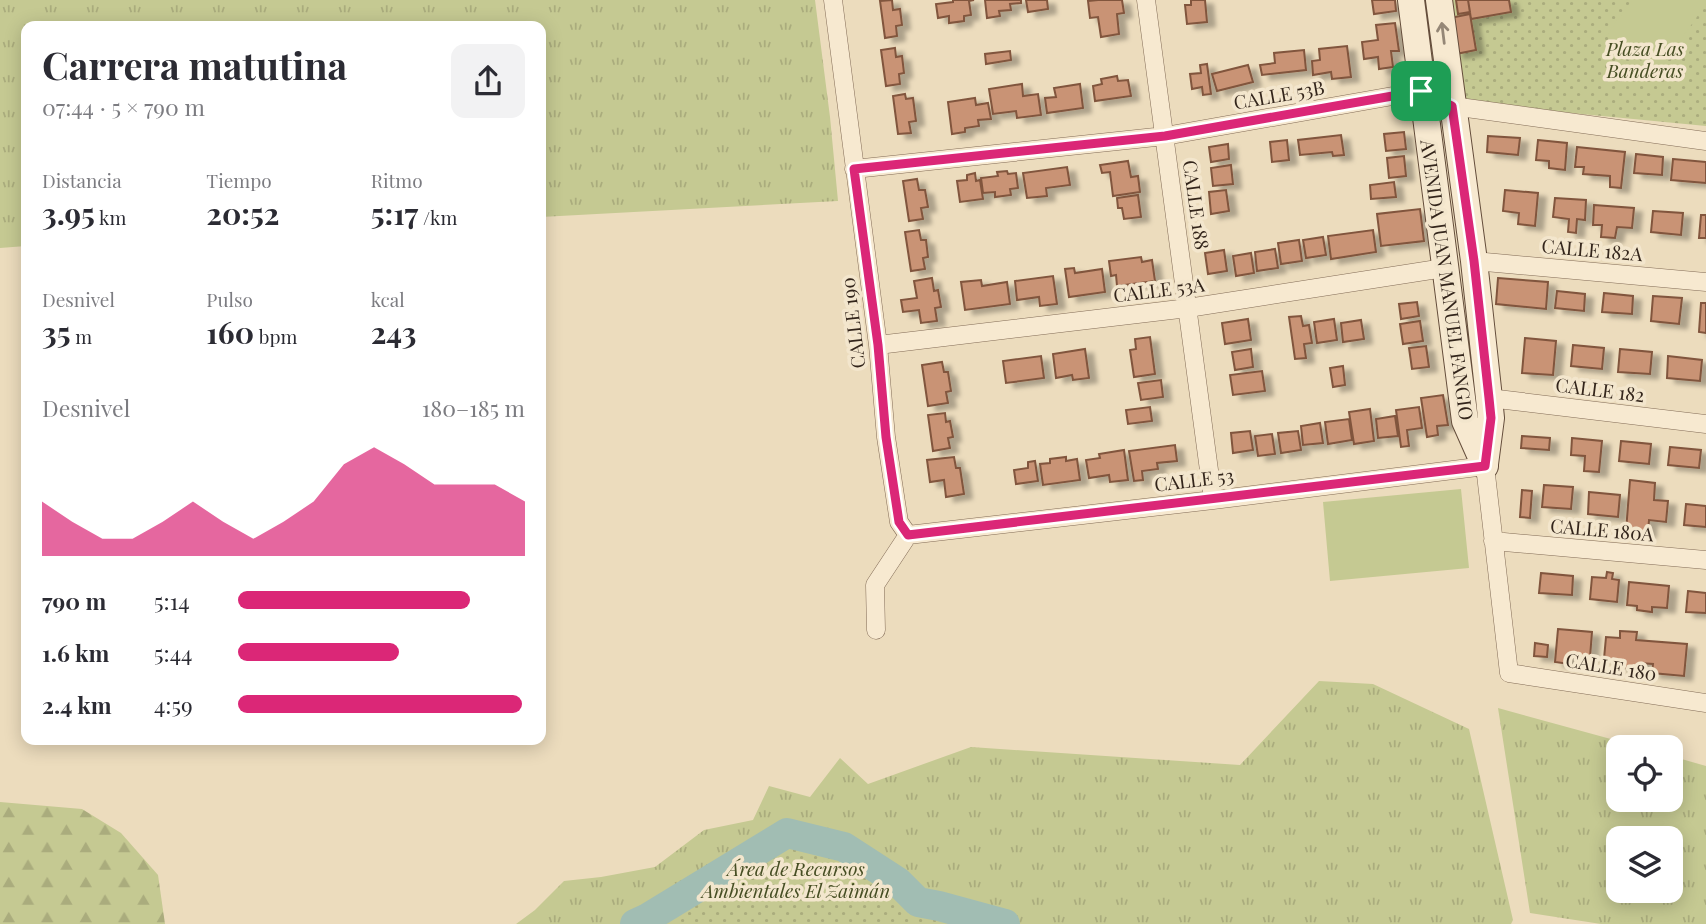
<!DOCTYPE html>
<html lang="es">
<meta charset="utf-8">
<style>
body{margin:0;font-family:"Playfair Display",serif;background:#f2f2f3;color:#2b2b33;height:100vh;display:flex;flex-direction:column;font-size:26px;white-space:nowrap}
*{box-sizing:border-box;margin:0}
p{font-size:23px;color:#7c7c81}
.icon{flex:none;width:38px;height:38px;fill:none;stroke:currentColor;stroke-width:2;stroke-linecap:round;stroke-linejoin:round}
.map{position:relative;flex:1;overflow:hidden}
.drawer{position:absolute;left:21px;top:21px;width:525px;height:724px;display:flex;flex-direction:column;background:#fff;border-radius:14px;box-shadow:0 4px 18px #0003}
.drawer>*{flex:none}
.tools{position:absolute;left:1606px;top:735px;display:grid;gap:14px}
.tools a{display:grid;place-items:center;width:77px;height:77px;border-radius:14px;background:#fff;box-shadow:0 4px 18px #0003;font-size:35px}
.pin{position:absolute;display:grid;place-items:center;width:60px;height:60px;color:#fff;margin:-30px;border-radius:14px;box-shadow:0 4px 10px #0006}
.round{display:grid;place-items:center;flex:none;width:74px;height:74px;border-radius:14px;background:#f2f2f3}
.overview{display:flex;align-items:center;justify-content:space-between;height:119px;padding:0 21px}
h1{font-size:38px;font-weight:700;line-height:52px}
.stats{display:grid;grid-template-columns:repeat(3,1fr);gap:10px;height:119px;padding:7px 21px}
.stats div{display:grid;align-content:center}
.stats b{font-size:30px;font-weight:700}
.stats small{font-size:19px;font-weight:400}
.stats p{font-size:19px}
.chart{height:196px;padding:14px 21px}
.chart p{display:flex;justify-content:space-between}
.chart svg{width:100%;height:126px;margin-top:7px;fill:#db2777;opacity:.7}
ul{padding:0 21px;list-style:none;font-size:23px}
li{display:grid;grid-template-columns:112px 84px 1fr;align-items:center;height:52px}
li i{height:18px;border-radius:9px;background:#db2777}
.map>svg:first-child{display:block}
</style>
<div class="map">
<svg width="1706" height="924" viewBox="0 0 1706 924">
<defs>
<pattern id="grass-tufts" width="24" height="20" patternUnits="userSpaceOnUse" patternTransform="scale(1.75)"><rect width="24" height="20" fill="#c5c992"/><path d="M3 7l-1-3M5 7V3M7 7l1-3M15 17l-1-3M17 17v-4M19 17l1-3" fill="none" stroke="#aaac7d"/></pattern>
<pattern id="forest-firs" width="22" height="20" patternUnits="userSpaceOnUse" patternTransform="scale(1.75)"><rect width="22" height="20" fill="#c5c992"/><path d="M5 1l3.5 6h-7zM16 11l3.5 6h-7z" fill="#aaac7d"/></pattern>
<pattern id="park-dots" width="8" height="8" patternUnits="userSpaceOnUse" patternTransform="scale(1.75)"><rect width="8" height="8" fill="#c5c992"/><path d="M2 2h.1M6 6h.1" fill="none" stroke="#aaac7d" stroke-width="1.8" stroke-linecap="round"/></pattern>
<filter id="shadow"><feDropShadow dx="8" dy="4.5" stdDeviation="2" flood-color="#0004"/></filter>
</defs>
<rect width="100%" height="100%" fill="#ecdcbd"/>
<path fill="url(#grass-tufts)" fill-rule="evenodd" d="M0 0H815L830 117 838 201 541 217V26H26V246L0 248Z
M1319 681 1373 684 1469 729 1513 920 1511 924H516L535 910 564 881 601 877 655 867 704 830 753 820 769 786 810 797 840 758 868 784 971 747 1240 765Z
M1498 708 1640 747H1619V800H1671V756L1706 766V924H1601L1530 913ZM1671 838V891H1619V838Z"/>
<path fill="url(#forest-firs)" d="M0 802 82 809 121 833 158 875 165 924H0Z"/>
<path fill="url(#park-dots)" d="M1442 0H1706V126L1455 102Z
M787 833 844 847 898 882 918 902 939 906 1005 924H635L646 919Z"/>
<path fill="#c5c992" d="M1632 0H1706V4L1658 72 1606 36Z
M1461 489 1469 568 1330 581 1323 502Z"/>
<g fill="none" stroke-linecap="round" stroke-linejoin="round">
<path stroke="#a1bdb3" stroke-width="30" d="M635 924 646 919 787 833 844 847 898 882 918 902 939 906 1005 924"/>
</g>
<path fill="#c99374" stroke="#81553e" stroke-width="2" filter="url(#shadow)" d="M892 0 893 10 900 9 902 25 896 26 897 36 885 38 880 1Z
M953 0H974L969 1 971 15 964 16V21L949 23V16L938 18 936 4 953 2Z
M985 0H1021V3L1010 4 1011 10 999 11 1000 16 987 18Z
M1026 0H1047L1048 9 1028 12Z
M1098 0H1122L1124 13 1117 14 1119 34 1101 37 1098 17 1090 18 1088 1Z
M1191 0H1205L1207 22 1187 24 1185 5H1191Z
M1372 0H1395L1396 11 1374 14Z
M1456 0H1468L1470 12 1458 14Z
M1468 0H1509L1511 12 1471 19Z
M1470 14 1476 50 1456 54 1450 18Z
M1395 23 1399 51H1391L1393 67 1379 69 1378 57 1364 59 1362 42 1378 40 1376 25Z
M1347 46 1351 77 1332 79 1331 72 1313 75 1312 61 1320 60 1319 49Z
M895 48 896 57 902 56 904 73 899 74 900 84 886 86 881 50Z
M1304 50 1306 70 1262 75 1260 65 1275 63 1274 53Z
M1010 51 1011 60 986 64 985 54Z
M1207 64 1211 94 1203 95 1202 87 1192 89 1190 74 1201 73 1200 65Z
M1248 65 1253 82 1217 91 1212 74Z
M1117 76 1118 81 1128 80 1131 96 1095 101 1093 86 1102 84 1101 79Z
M1022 84 1023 96 1038 94 1041 115 1017 118 1016 111 993 114 989 89Z
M1080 84 1083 108 1047 113 1045 98 1056 97 1054 88Z
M905 94 906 99 913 98 916 121 909 122 911 133 898 134 893 96Z
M975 98 976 105 988 103 991 119 978 120 979 126 965 128V132L952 134 948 102Z
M1404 132 1406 149 1386 151 1384 134Z
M1341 135 1344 155 1333 156 1332 152 1300 155 1298 140Z
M1488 136 1520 138 1518 155 1487 152Z
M1287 140 1289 160 1272 162 1270 142Z
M1538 140 1567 143 1565 170 1549 168V161L1536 160Z
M1228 144 1229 159 1211 162 1209 147Z
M1577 147 1625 152 1621 188 1610 187V176L1583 174 1584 167H1575Z
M1636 154 1663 157 1662 175 1634 173Z
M1404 156 1406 176 1389 178 1387 158Z
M1673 159 1706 162V183L1671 180Z
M1128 161 1131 177 1138 176 1140 192 1113 196 1110 172 1102 173 1100 165Z
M1231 165 1233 184 1213 186 1211 168Z
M1067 167 1070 185 1046 188 1047 196 1027 198 1023 173Z
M1007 171 1008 174 1016 173 1018 188 1010 189 1011 195 995 197V192L983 193 981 178 998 176 997 172Z
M975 173 976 181 980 180 983 199 960 202 957 181 967 180V175Z
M917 179 919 190H925L928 207 921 208 923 219 909 221 903 181Z
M1394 182 1396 197 1371 199 1370 185Z
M1226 190 1229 211 1211 214 1209 192Z
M1505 190 1538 193 1535 226 1518 224 1519 213 1503 211Z
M1138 195 1141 217 1124 219 1122 208H1118L1117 198Z
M1555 198 1586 200 1585 220 1577 219 1576 233 1568 232 1569 219 1553 217Z
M1594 205 1634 208 1632 228 1617 227 1615 238 1601 237 1602 225H1593Z
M1420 209 1424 241 1381 246 1377 214Z
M1653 211 1683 213 1681 235 1651 232Z
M1701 215H1706V238H1699Z
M919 230 921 240H926L928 257 923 258 925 269 911 271 905 232Z
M1373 230 1376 252 1331 259 1328 236Z
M1323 237 1326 255 1306 258 1303 240Z
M1299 240 1302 261 1281 264 1278 243Z
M1275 249 1278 268 1257 271 1255 252Z
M1224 250 1227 271 1208 274 1205 253Z
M1251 253 1254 273 1236 276 1233 256Z
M1141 257 1142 262 1152 260 1155 281 1117 286 1116 275 1111 276 1109 261Z
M1074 268 1075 273 1102 269 1105 292 1069 297 1065 269Z
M1053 276 1057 304 1040 306 1039 297 1017 300 1015 281Z
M932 278 934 291 938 290 941 307 935 308 937 321 921 323 919 310 903 312 901 300 917 298 914 281Z
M1498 278 1548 282 1546 309 1496 304Z
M981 280 982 286 1007 282 1010 304 965 310 961 282Z
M1557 291 1585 294 1584 311 1555 308Z
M1604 293 1633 296 1632 314 1602 312Z
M1653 296 1682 298 1679 324 1651 321Z
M1417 302 1419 316 1401 319 1399 304Z
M1701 303H1706V333L1699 332Z
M1301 316 1303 326 1309 325 1312 343 1304 344 1306 358 1295 359 1289 317Z
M1248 319 1251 340 1225 344 1222 323Z
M1334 319 1337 340 1317 343 1314 322Z
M1361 320 1364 339 1343 342 1341 323Z
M1420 321 1423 341 1403 344 1400 324Z
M1150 337 1155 374 1134 377 1130 350 1136 349 1135 339Z
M1525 338 1556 341 1553 375 1522 373Z
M1573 345 1604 348 1602 369 1571 366Z
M1426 346 1429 367 1412 369 1409 348Z
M1085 349 1089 378 1073 380 1072 375 1056 378 1053 354Z
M1251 349 1253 367 1235 370 1232 352Z
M1620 349 1652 352 1650 374 1618 372Z
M1041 356 1044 378 1006 383 1003 361Z
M1668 356 1702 360 1700 381 1667 378Z
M942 362 944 372H948L951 391 946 392 948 403 928 406 922 365Z
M1343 366 1345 385 1333 387 1330 368Z
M1262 371 1265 391 1233 395 1230 375Z
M1161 380 1163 397 1141 400 1138 383Z
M1443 395 1448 425 1437 426 1438 435 1427 437 1421 398Z
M1150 407 1152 421 1128 424 1126 410Z
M1419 407 1422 428 1407 430 1409 446 1401 447 1396 410Z
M1370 409 1374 441 1354 444 1349 412Z
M945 413 946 422 950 421 953 437 948 438 950 448 933 451 928 415Z
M1395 416 1398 436 1378 438 1376 419Z
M1349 419 1352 440 1328 444 1325 422Z
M1320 423 1323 443 1303 445 1301 426Z
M1250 431 1253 450 1233 453 1231 433Z
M1298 431 1301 450 1281 453 1278 433Z
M1272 434 1275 454 1258 456 1255 436Z
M1522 436 1550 438 1549 450 1521 448Z
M1572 438 1602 441 1599 472 1584 471 1585 456 1571 455Z
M1621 441 1651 444 1649 464 1619 461Z
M1175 445 1177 461 1157 463 1158 469 1142 471 1143 480 1134 481 1129 451Z
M1670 447 1701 450 1699 468 1668 465Z
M1124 450 1128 480 1110 482 1109 475 1089 478 1086 460 1100 458 1099 454Z
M954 457 956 468H960L964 494 946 497 944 480 930 482 927 460Z
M1066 457V461L1077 459 1080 480 1043 485 1040 464 1050 463V459Z
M1035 461 1038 481 1016 484 1014 470 1028 468V462Z
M1630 480 1655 483 1654 500 1668 501 1666 522 1649 520 1648 533 1626 531Z
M1544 485 1573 487 1571 509 1542 507Z
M1522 490 1532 491 1530 518 1520 517Z
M1589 492 1620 495 1618 517 1588 514Z
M1686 504 1706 506V527L1684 525Z
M1607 572 1613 573 1612 579 1619 580 1617 602 1590 599 1592 577 1606 578Z
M1541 573 1573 576 1572 595 1539 593Z
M1629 582 1669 586 1667 608 1652 607V612L1637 610V606L1627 605Z
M1688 591 1706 593V613L1686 612Z
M1558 629 1592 632 1590 657 1571 655 1570 664 1555 662Z
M1620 631 1637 632 1636 640 1687 644 1684 676 1652 673 1653 664 1639 663 1638 668 1619 667 1620 661 1604 659 1606 637 1620 638Z
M1535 643 1548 645 1547 657 1534 656Z"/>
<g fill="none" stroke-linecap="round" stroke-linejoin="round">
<defs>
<path id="minor" d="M833 0 878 345 886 437 899 522 908 535
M1146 0 1213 500
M854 169 1165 136 1421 91 1452 106 1706 141
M1474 261 1706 282
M878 345 1188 308 1444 268
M1489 398 1706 424
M908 535 1213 500 1485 466 1509 673 1706 703
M1493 541 1706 560
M876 630 875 585 908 535"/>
<path id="secondary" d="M1411 0 1465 421 1485 466
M1439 0 1474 261 1489 398 1491 418 1485 464"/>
</defs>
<use href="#minor" stroke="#836c57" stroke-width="19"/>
<use href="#secondary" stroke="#644d3b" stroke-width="28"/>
<use href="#minor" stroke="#f7e9d0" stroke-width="18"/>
<use href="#secondary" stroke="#f7e9d0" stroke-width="26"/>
</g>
<defs><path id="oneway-shaft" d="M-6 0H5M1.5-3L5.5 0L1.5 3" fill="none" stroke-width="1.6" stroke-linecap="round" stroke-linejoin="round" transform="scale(1.75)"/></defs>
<use stroke="#958776" href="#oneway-shaft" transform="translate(1443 33) rotate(-97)"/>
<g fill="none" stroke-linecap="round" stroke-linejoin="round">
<defs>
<path id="route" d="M1421 91 1452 106 1474 261 1489 398 1491 418 1485 466 908 535 899 522 886 437 878 345 854 169 1165 136Z"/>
</defs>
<use href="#route" stroke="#fff" stroke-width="14"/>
<use href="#route" stroke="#db2777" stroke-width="9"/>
</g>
<g text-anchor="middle" stroke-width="7" stroke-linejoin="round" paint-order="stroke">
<g font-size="19" font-style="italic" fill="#464e23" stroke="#f3e6cd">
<text x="1645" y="56">Plaza Las<tspan x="1645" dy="22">Banderas</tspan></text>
<text x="796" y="876">Área de Recursos<tspan x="796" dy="22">Ambientales El Zaimán</tspan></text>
</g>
<g font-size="19" fill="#33251b" stroke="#f3e6cd">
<text transform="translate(1279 95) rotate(-10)" y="7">CALLE 53B</text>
<text transform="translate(1196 205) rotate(82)" y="7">CALLE 188</text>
<text transform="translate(1592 250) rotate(5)" y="7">CALLE 182A</text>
<text transform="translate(1447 280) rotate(82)" y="7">AVENIDA JUAN MANUEL FANGIO</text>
<text transform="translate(1159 290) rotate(-7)" y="7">CALLE 53A</text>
<text transform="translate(853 323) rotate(-97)" y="7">CALLE 190</text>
<text transform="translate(1600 390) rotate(7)" y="7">CALLE 182</text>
<text transform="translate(1194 480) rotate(-7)" y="7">CALLE 53</text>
<text transform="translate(1602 530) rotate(5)" y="7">CALLE 180A</text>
<text transform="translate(1611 667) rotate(9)" y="7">CALLE 180</text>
</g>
</g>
</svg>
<div class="tools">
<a><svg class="icon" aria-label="locate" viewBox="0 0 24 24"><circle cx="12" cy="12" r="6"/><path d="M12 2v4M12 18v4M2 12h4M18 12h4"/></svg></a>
<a><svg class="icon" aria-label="layers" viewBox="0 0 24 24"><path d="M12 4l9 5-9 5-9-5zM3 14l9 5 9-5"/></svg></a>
</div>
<div class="pin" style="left:1421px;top:91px;background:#1e9e55"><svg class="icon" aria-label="arrive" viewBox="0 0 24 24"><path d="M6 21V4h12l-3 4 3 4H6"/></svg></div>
<section class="drawer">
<div class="overview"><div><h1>Carrera matutina</h1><p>07:44 · 5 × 790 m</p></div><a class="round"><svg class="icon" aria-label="share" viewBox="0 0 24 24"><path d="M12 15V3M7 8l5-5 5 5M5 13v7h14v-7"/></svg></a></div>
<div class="stats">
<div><p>Distancia</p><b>3.95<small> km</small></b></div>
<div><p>Tiempo</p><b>20:52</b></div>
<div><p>Ritmo</p><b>5:17<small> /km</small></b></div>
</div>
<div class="stats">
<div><p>Desnivel</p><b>35<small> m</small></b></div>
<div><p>Pulso</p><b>160<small> bpm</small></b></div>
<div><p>kcal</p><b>243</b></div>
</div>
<div class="chart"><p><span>Desnivel</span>180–185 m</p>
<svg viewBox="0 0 160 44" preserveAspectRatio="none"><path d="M0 44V25L10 32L20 38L30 38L40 32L50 25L60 32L70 38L80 32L90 25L100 12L110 6L120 12L130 19L140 19L150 19L160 25V44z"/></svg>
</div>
<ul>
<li><b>790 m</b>5:14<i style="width:81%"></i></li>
<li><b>1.6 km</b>5:44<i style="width:56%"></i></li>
<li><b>2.4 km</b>4:59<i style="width:99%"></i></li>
</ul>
</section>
</div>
